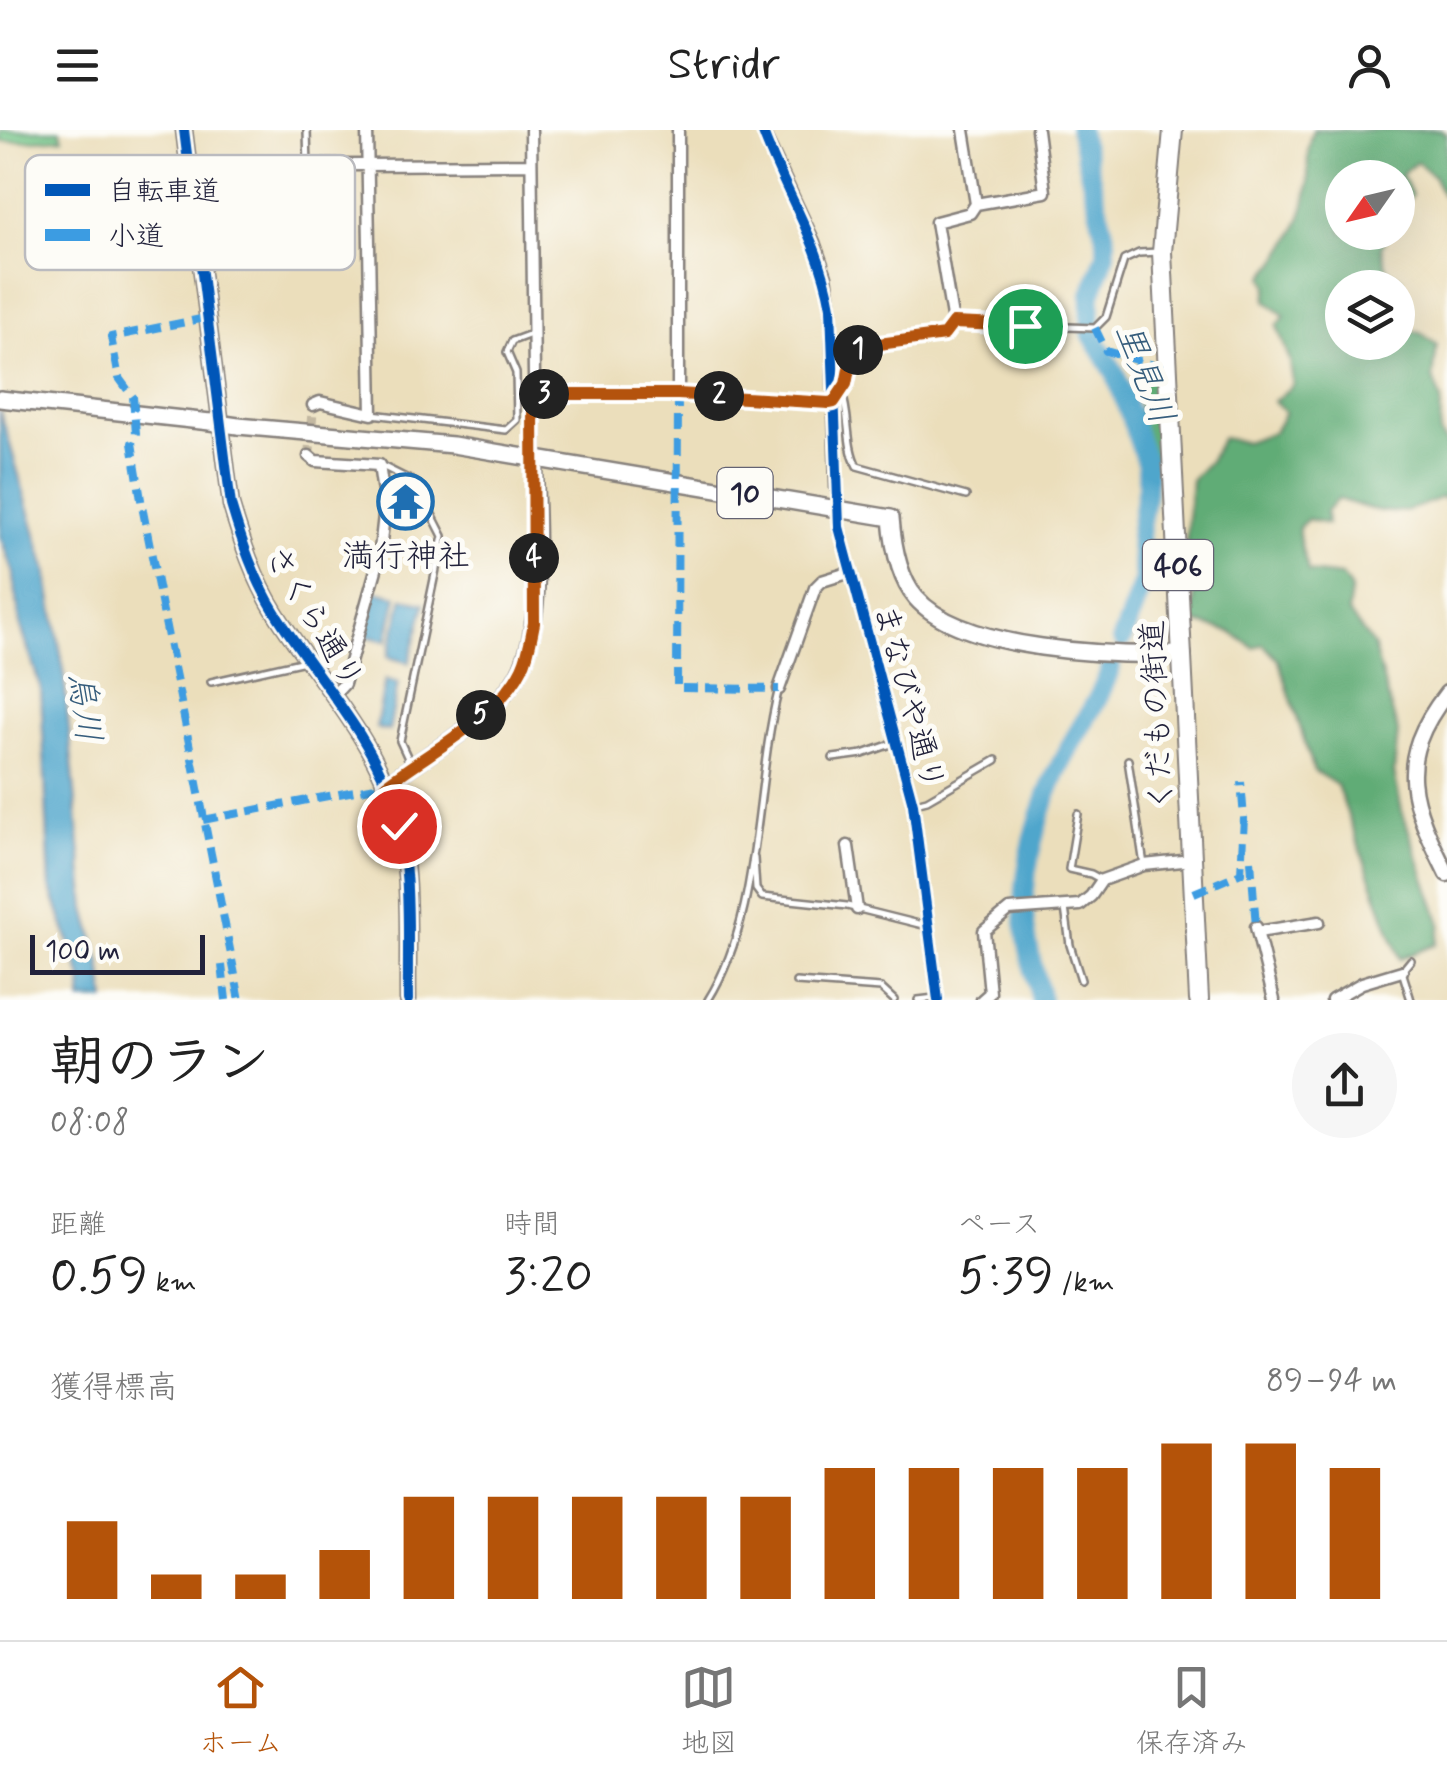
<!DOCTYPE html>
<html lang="ja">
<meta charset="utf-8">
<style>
body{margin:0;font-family:Mynerve,"Klee One",sans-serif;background:#f6f6f6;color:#222;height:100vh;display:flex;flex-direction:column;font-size:38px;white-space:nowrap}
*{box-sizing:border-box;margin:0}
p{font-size:32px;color:#767676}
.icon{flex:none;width:55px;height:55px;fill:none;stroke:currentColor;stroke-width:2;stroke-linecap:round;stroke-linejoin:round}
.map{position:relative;height:870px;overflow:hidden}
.side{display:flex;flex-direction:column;background:#fff;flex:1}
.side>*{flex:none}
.needle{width:65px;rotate:236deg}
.fabs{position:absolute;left:1325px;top:30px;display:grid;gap:20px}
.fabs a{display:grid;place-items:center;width:90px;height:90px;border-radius:50%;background:#fff;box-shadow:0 10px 40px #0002;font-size:50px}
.scale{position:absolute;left:30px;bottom:25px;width:175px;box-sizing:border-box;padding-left:10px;border:5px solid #22223b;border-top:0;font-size:28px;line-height:35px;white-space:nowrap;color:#22223b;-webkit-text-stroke:8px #fdfcf7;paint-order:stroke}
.pin{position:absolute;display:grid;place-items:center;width:85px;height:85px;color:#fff;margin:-42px;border:5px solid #fff;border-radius:50%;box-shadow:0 2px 10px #0007}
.km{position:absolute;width:50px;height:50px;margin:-25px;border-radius:50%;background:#222;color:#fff;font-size:28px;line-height:50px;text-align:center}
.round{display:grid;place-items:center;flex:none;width:105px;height:105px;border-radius:52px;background:#f6f6f6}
.summary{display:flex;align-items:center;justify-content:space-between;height:170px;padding:0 50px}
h1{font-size:55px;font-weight:600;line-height:75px}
.stats{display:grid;grid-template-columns:repeat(3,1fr);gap:15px;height:170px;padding:10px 50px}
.stats div{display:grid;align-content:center}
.stats b{font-size:50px;font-weight:600}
.stats small{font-size:28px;font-weight:400}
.stats p{font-size:28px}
.chart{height:280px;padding:20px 50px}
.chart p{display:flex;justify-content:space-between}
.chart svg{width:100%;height:180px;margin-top:10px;stroke:#b45309;stroke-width:6}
header{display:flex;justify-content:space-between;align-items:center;height:130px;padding:0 50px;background:#fff;font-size:45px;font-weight:600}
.dock{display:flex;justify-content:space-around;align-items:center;height:140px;border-top:2px solid #e0e0e0;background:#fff;font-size:28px;color:#767676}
.dock a{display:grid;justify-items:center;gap:5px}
.dock .active{color:#b45309}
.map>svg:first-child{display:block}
</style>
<header><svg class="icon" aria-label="menu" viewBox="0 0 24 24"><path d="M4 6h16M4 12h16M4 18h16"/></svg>Stridr<svg class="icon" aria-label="person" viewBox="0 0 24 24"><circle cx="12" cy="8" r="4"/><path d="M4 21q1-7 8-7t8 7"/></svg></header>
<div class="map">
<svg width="1447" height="870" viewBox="0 0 1447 870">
<rect width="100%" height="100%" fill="#fdfcf7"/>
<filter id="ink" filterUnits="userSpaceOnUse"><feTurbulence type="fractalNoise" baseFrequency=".01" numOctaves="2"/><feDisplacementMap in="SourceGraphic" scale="20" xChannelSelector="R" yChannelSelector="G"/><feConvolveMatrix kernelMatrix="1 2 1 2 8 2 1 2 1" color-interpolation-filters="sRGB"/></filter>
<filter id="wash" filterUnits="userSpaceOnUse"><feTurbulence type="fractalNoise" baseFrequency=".0048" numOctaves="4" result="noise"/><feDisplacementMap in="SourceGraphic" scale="40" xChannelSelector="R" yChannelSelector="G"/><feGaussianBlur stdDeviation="2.25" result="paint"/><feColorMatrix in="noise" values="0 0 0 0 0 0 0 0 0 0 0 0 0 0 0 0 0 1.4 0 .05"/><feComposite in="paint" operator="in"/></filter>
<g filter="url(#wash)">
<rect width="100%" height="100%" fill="#ebdebb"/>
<path fill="#77c88a" stroke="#4c7562" stroke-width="2.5" d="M0 0H60L63 8 0 12Z"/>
<path fill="#61ac76" stroke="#426758" stroke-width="2.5" d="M1313 0H1441L1447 4V62L1442 65 1434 47 1417 32 1401 44 1412 65 1398 86V48H1342V102L1388 103 1381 118 1387 139 1402 149 1398 180V158H1342V212H1398V197L1421 203 1437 215 1433 248 1441 270 1440 304 1447 314V371L1441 367C1395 390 1384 383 1338 369L1326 381 1327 394 1308 389 1299 397C1297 413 1306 426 1308 442L1342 446 1351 459 1348 482 1373 515 1398 602 1394 642 1402 681 1441 794 1436 814 1400 829 1337 655 1314 641 1279 531 1263 514 1254 518 1231 502 1193 492 1195 454 1186 412 1191 350 1209 331 1222 308 1245 312 1274 302 1285 283 1274 271 1293 255 1290 231 1277 196 1285 186 1266 171 1268 155 1264 147C1286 121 1306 90 1308 55 1309 35 1305 19 1313 0Z
M1141 237 1156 240C1164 258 1166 314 1155 329H1148C1139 300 1142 272 1135 243Z"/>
<path fill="#4fa6cc" stroke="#386484" stroke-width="2.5" d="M0 280 47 442 63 536 86 779 101 834 106 870H81L82 848 50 756 41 559 20 494 13 442 0 406Z
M375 461 397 466 387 511 365 506Z
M403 468 425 474 409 533 388 527Z
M385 550 398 553 389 601 376 598Z"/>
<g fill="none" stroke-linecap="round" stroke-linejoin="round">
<path stroke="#4fa6cc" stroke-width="20" d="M1079 0 1106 110V124L1091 164 1090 202 1115 243 1147 335V355L1139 406 1144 449 1122 509
M1041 870C1035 845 1028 821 1025 795 1020 741 1040 673 1065 625 1081 595 1100 570 1111 537"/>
</g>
</g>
<g filter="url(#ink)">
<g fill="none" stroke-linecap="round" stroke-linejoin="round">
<path stroke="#c3b8a1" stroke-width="10" stroke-dasharray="10 5" stroke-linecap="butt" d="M309 326 313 275
M836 358 839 397"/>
<defs>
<path id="lane" d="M307 0 308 37
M954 193 1095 198 1106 187 1124 130 1139 123 1159 122
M842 263C850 286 846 316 857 336L966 366
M372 284 506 300 517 290 516 243 507 222 512 211 531 204
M382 336 416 353 443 406 400 611 411 635
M211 552 305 531
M833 628 863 624 894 613
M1128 630 1144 735
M915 673 927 670 996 630
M1078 684 1069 739 1091 744 1102 750
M754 728 756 759 762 767 847 776 927 796
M1065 778 1070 815 1081 850
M796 852 881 858 894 870
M708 870C762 784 754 659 778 562
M918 870 935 868
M1411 870 1402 841 1411 830"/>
<path id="street" d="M531 0 535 328
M762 0 814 112 826 146 831 177 836 358
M964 0 976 74
M188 36 530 34
M533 263 678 264 834 272 846 254 852 224 865 216 945 205 953 193 936 92 970 83 976 74 1045 62 1037 0
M678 264V0
M313 275 320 272 372 284 367 0
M309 326 315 331 379 335 385 376 379 429 344 554 333 566
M839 397 913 674 938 870
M779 559 815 458 822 451 851 442
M848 716 857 779
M1256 797 1274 870
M1258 802 1319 792
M982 870 990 863 984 801 1009 780 1080 775 1091 766 1102 750 1144 735 1192 730
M1332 870 1362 853 1402 841"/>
<path id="secondary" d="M184 0 231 375C242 412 254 448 275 482 312 542 370 603 392 671 413 733 407 805 408 870
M1447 563C1393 632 1411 672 1447 744
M386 655C427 623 481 597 512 554 548 506 535 389 535 328"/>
<path id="primary" d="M0 269 210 292
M238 296 453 315 891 388C893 414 898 447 916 468 963 522 1115 526 1183 524"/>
<path id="highway" d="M1173 0 1162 122 1199 870"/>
</defs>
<use href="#lane" stroke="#86807b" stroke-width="10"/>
<use href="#street" stroke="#86807b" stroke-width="15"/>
<use href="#secondary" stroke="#86807b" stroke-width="19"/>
<use href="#primary" stroke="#86807b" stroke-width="20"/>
<use href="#highway" stroke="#86807b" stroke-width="22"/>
<use href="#lane" stroke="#fff" stroke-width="5"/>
<use href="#street" stroke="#fff" stroke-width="10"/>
<use href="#secondary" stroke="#fff" stroke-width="14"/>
<use href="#primary" stroke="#fff" stroke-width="15"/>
<use href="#highway" stroke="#fff" stroke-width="18"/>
<defs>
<path id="primary-bridge" d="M210 292 238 296"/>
</defs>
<use href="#primary-bridge" stroke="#86807b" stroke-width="20" stroke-linecap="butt"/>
<use href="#primary-bridge" stroke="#fff" stroke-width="15"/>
<path stroke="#3c9ce2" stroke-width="8" stroke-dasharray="15 8" stroke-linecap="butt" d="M206 188 111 207 119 248 133 267 136 303 132 313 142 376 240 870
M1095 198 1106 221 1167 239
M678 264 677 558 779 559
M203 690 386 655
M1251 730 1256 797
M1194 763 1241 743 1244 688 1241 652
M222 835 226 870"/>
<defs>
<path id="cycleway" d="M184 0 231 375C242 412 254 448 275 482 312 542 370 603 392 671 413 733 407 805 408 870
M762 0C784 61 820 112 831 177L839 397 913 674 938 870"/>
</defs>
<use href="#cycleway" stroke="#fdfcf7" stroke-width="16"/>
<use href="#cycleway" stroke="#0057b8" stroke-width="10"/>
</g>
</g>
<g fill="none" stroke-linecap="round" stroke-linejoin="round" filter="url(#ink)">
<defs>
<path id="route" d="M399 696 386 655C428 622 498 588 522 538 529 524 531 508 534 493L533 264H678L829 273 834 272 846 254 852 224 865 216 944 205 953 193 1025 196"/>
</defs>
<use href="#route" stroke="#fff" stroke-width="20"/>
<use href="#route" stroke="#b45309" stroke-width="12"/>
</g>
<defs>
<symbol id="temple-ring" viewBox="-11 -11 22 22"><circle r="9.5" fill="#fdfcf7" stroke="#1f6fb2" stroke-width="1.5"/><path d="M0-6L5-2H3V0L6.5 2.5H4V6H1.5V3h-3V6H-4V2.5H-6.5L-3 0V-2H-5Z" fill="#1f6fb2"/></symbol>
</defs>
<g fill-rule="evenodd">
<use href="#temple-ring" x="374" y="340" width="63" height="63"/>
</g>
<g text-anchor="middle" stroke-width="10" stroke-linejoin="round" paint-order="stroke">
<g fill="#fdfcf7" stroke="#646373" stroke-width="2.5">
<rect x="717.5" y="338" width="55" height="50" rx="8"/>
<rect x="1143" y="410" width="70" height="50" rx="8"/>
</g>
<g font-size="30" font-weight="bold" fill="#22223b">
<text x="745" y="373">10</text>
<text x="1178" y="445">406</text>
</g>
<g font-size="32" fill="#22223b" stroke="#fdfcf7">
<text x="406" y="436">満行神社</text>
</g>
<g font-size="32" fill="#22223b" stroke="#fdfcf7">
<text transform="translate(315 487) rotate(59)" y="11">さくら通り</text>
<text transform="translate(910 567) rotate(75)" y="11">まなびや通り</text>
<text transform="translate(1156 586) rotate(-93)" y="11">くだもの街道</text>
</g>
<g font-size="35" font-style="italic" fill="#365d7c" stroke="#fdfcf7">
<text transform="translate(1146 243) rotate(69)" y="12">里見川</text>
<text transform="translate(86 577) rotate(83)" y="12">烏川</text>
</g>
</g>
<rect x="25" y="25" width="330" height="115" rx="15" fill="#fdfcf7" stroke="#bbbbbf" stroke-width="2.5"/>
<rect x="45" y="54" width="45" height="12" fill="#0057b8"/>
<rect x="45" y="99" width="45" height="12" fill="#3c9ce2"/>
<g font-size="28" fill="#22223b">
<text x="108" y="70">自転車道</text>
<text x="108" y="115">小道</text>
</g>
</svg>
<div class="fabs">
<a><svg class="needle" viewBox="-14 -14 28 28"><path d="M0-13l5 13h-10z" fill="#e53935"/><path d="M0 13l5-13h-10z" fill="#767676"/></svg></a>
<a><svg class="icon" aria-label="layers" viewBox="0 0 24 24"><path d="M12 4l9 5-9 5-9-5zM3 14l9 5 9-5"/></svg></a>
</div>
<div class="scale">100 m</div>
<div class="pin" style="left:1025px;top:196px;background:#1e9e55"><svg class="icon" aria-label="arrive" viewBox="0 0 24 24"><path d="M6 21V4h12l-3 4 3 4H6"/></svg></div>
<div class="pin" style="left:399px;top:696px;background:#d93025"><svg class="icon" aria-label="check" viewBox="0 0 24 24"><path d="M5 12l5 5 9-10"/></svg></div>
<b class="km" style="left:858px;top:220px">1</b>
<b class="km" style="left:719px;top:266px">2</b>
<b class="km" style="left:544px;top:264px">3</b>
<b class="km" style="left:534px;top:428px">4</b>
<b class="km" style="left:481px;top:585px">5</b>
</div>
<section class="side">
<div class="summary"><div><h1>朝のラン</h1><p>08:08</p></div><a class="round"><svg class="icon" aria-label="share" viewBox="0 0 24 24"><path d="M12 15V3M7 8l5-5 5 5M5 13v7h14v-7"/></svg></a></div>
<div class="stats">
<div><p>距離</p><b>0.59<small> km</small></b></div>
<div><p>時間</p><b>3:20</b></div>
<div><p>ペース</p><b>5:39<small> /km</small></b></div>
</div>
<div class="chart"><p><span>獲得標高</span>89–94 m</p>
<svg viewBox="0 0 160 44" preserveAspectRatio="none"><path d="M5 44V25M15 44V38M25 44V38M35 44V32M45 44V19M55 44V19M65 44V19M75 44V19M85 44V19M95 44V12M105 44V12M115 44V12M125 44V12M135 44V6M145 44V6M155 44V12"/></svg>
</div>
</section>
<nav class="dock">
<a class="active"><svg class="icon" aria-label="home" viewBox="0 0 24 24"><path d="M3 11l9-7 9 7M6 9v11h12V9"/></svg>ホーム</a>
<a><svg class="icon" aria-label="map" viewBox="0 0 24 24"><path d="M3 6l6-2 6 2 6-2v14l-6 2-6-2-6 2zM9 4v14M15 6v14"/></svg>地図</a>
<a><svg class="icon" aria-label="saved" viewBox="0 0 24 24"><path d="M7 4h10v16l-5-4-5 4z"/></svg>保存済み</a>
</nav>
